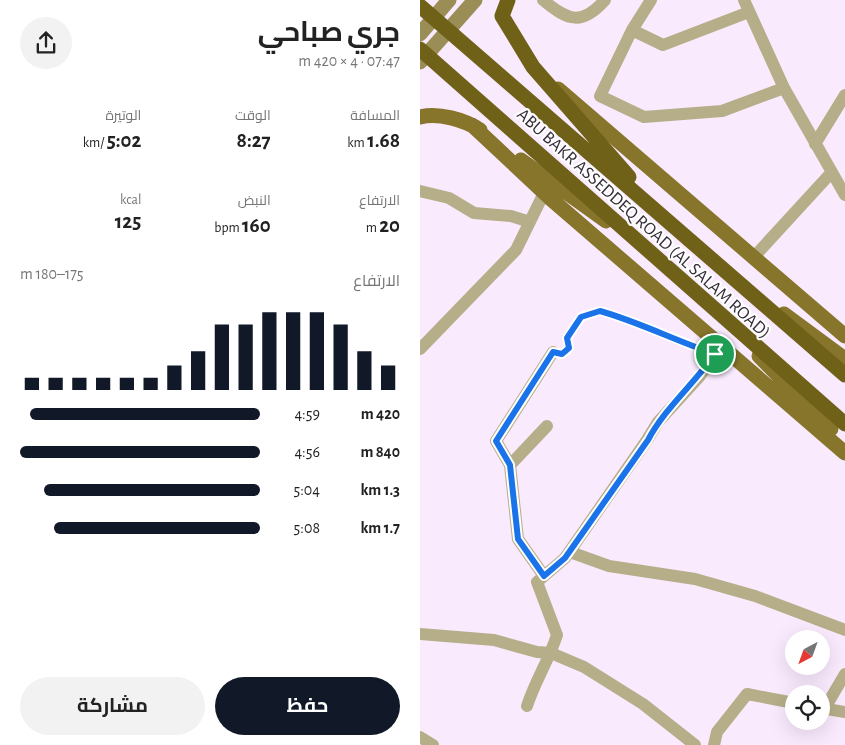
<!DOCTYPE html>
<html lang="ar">
<meta charset="utf-8">
<style>
body{margin:0;font-family:"Alegreya Sans",Cairo,sans-serif;background:#f2f2f2;color:#222;direction:rtl;height:100vh;display:flex;flex-direction:column;font-size:19px;white-space:nowrap}
*{box-sizing:border-box;margin:0}
p{font-size:16px;color:#767676}
.icon{flex:none;width:28px;height:28px;fill:none;stroke:currentColor;stroke-width:2;stroke-linecap:round;stroke-linejoin:round}
.map{position:relative;flex:1;overflow:hidden;direction:ltr}
.drawer{display:flex;flex-direction:column;background:#fff;width:420px}
.drawer>*{flex:none}
.needle{width:32px;rotate:221deg}
.controls{position:absolute;left:365px;top:630px;display:grid;gap:10px}
.controls a{display:grid;place-items:center;width:45px;height:45px;border-radius:50%;background:#fff;box-shadow:0 5px 20px #0002;font-size:25px}
.pin{position:absolute;display:grid;place-items:center;width:42px;height:42px;color:#fff;margin:-21px;border:2px solid #fff;border-radius:50%;box-shadow:0 1px 5px #0007}
.round{display:grid;place-items:center;flex:none;width:52px;height:52px;border-radius:26px;background:#f2f2f2}
.overview{display:flex;align-items:center;justify-content:space-between;height:85px;padding:0 20px}
h1{font-size:28px;font-weight:700;line-height:38px}
.figures{display:grid;grid-template-columns:repeat(3,1fr);gap:8px;height:85px;padding:5px 20px}
.figures div{display:grid;align-content:center}
.figures b{font-size:21px;font-weight:700}
.figures small{font-size:14px;font-weight:400}
.figures p{font-size:14px}
.chart{height:140px;padding:10px 20px}
.chart p{display:flex;justify-content:space-between}
.chart svg{width:100%;height:90px;margin-top:5px;stroke:#111827;stroke-width:6}
.cta{display:flex;gap:10px;margin-top:auto;padding:10px 20px}
.cta a{flex:1;height:58px;border-radius:30px;background:#111827;color:#fff;font-size:20px;font-weight:700;line-height:58px;text-align:center}
.cta a+a{background:#f2f2f2;color:#222}
ul{padding:0 20px;list-style:none;font-size:16px}
li{display:grid;grid-template-columns:80px 60px 1fr;align-items:center;height:38px}
li i{height:12px;border-radius:6px;background:#111827}
main{display:flex;flex:1;min-height:0}
.map>svg:first-child{display:block}
</style>
<main>
<div class="map">
<svg width="425" height="745" viewBox="0 0 425 745">
<rect width="100%" height="100%" fill="#f9eafd"/>
<g fill="none" stroke-linecap="round" stroke-linejoin="round">
<path stroke="#b6ae89" stroke-width="6" d="M133 352 142 354 149 348 147 338 161 317 180 311 203 317 258 342 295 354"/>
<path stroke="#b6ae89" stroke-width="12" d="M123 0C148 21 162 26 185 0
M231 0 212 30 180 96 224 117 302 111 364 88
M324 0 364 88 425 195
M212 30 243 45 329 12
M395 144 425 95
M0 191 29 198 54 213 91 216 110 222
M333 258 411 173
M0 349 96 250 124 193
M90 465 127 426
M150 552 189 566 275 579 335 596 425 630
M124 576 98 539 90 465 76 441 133 352
M0 634 74 640 117 652 131 653 164 667 223 704 275 745
M107 706C115 681 129 660 137 635L117 582 145 558 227 440 238 422 280 376 301 345
M401 708 425 712
M405 708 425 674
M0 737 13 745
M294 745 297 732 327 694 374 703"/>
<path stroke="#9a8d55" stroke-width="15" d="M0 34 29 0
M0 62 55 0"/>
<path stroke="#86752a" stroke-width="15" d="M138 89 425 336
M0 117C18 112 45 120 60 130
M52 125 131 199 425 453
M101 160 186 221
M364 314 425 359
M339 356 411 429"/>
<path stroke="#706119" stroke-width="15" d="M88 0 82 16 113 67 209 177
M0 6 425 375
M0 49 425 424"/>
</g>
<g fill="none" stroke-linecap="round" stroke-linejoin="round">
<defs>
<path id="route" d="M180 311C219 322 256 341 295 354 274 384 245 408 228 440L145 558 124 576 98 539 90 465 76 441 133 352 142 354 149 348 147 338 161 317Z"/>
</defs>
<use href="#route" stroke="#fff" stroke-width="10"/>
<use href="#route" stroke="#1a73e8" stroke-width="6"/>
</g>
<g text-anchor="middle" stroke-width="4.5" stroke-linejoin="round" paint-order="stroke">
<g font-size="18" fill="#352c38" stroke="#fdfdfd">
<text transform="translate(224 223) rotate(42)" y="6">ABU BAKR ASSEDDEQ ROAD (AL SALAM ROAD)</text>
</g>
</g>
</svg>
<div class="controls">
<a><svg class="needle" viewBox="-14 -14 28 28"><path d="M0-13l5 13h-10z" fill="#e53935"/><path d="M0 13l5-13h-10z" fill="#767676"/></svg></a>
<a><svg class="icon" aria-label="locate" viewBox="0 0 24 24"><circle cx="12" cy="12" r="6"/><path d="M12 2v4M12 18v4M2 12h4M18 12h4"/></svg></a>
</div>
<div class="pin" style="left:295px;top:354px;background:#1e9e55"><svg class="icon" aria-label="arrive" viewBox="0 0 24 24"><path d="M6 21V4h12l-3 4 3 4H6"/></svg></div>
</div>
<section class="drawer">
<div class="overview"><div><h1>جري صباحي</h1><p>07:47 · 4 × 420 m</p></div><a class="round"><svg class="icon" aria-label="share" viewBox="0 0 24 24"><path d="M12 15V3M7 8l5-5 5 5M5 13v7h14v-7"/></svg></a></div>
<div class="figures">
<div><p>المسافة</p><b>1.68<small> km</small></b></div>
<div><p>الوقت</p><b>8:27</b></div>
<div><p>الوتيرة</p><b>5:02<small> /km</small></b></div>
</div>
<div class="figures">
<div><p>الارتفاع</p><b>20<small> m</small></b></div>
<div><p>النبض</p><b>160<small> bpm</small></b></div>
<div><p>kcal</p><b>125</b></div>
</div>
<div class="chart"><p><span>الارتفاع</span>175–180 m</p>
<svg viewBox="0 0 160 44" preserveAspectRatio="none"><path d="M5 44V38M15 44V38M25 44V38M35 44V38M45 44V38M55 44V38M65 44V32M75 44V25M85 44V12M95 44V12M105 44V6M115 44V6M125 44V6M135 44V12M145 44V25M155 44V32"/></svg>
</div>
<ul>
<li><b>420 m</b>4:59<i style="width:96%"></i></li>
<li><b>840 m</b>4:56<i style="width:100%"></i></li>
<li><b>1.3 km</b>5:04<i style="width:90%"></i></li>
<li><b>1.7 km</b>5:08<i style="width:86%"></i></li>
</ul>
<div class="cta"><a>حفظ</a><a>مشاركة</a></div>
</section>
</main>
